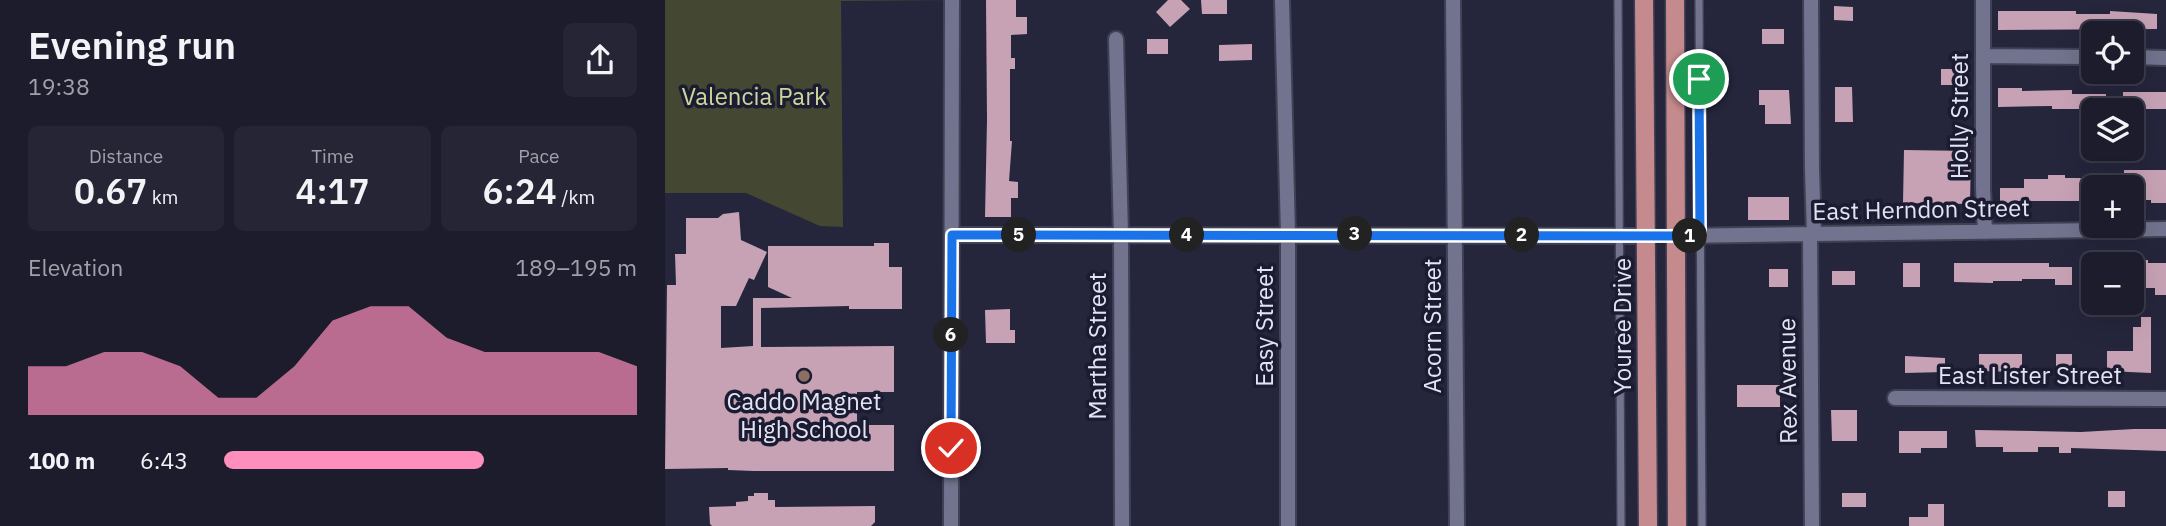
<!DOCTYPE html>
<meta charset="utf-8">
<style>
body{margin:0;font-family:"IBM Plex Sans",sans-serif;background:#252535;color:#f1f3f6;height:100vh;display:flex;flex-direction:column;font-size:26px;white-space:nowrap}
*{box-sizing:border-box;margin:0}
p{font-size:23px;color:#a0a1aa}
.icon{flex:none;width:38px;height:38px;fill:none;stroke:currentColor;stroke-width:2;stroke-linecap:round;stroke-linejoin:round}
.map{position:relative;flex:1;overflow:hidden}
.side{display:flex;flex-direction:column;background:#1c1c2d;width:665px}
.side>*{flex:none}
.buttons{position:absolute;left:1416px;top:21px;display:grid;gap:14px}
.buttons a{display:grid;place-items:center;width:63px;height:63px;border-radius:10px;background:#1c1c2d;box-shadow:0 7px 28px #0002,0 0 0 2px #3a3a49;font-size:35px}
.pin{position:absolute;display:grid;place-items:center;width:60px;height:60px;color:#fff;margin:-30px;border:4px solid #fff;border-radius:50%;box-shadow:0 2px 7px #0007}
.km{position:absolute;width:35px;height:35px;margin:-18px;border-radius:50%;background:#222;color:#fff;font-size:19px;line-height:35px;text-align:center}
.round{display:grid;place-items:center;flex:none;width:74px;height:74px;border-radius:10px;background:#252535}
.overview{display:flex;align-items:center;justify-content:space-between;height:119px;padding:0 28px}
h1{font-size:38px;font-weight:600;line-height:52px}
.figures{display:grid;grid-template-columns:repeat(3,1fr);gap:10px;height:119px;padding:7px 28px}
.figures div{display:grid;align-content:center;border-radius:10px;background:#252535;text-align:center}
.figures b{font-size:35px;font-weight:600}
.figures small{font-size:19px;font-weight:400}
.figures p{font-size:19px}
.chart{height:196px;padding:14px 28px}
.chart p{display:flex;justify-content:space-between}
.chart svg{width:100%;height:126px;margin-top:7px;fill:#fe8ebb;opacity:.7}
ul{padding:0 28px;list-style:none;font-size:23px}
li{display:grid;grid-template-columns:112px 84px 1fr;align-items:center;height:52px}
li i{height:18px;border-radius:9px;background:#fe8ebb}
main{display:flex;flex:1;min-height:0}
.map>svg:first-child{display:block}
</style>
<main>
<section class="side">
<div class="overview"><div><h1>Evening run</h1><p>19:38</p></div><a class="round"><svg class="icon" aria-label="share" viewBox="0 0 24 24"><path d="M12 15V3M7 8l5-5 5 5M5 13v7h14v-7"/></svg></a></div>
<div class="figures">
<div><p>Distance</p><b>0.67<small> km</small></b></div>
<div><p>Time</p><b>4:17</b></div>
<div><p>Pace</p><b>6:24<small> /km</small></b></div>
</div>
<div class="chart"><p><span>Elevation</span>189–195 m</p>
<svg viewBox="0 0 160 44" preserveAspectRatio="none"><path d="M0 44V27L10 27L20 22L30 22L40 27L50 38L60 38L70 27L80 11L90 6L100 6L110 17L120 22L130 22L140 22L150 22L160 27V44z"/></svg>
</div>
<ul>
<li><b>100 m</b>6:43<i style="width:63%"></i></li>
</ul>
</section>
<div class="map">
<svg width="1501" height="526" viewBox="0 0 1501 526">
<rect width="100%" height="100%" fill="#25263c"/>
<path fill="#444833" d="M0 0H287L176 1 178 227 155 226 81 193H0Z"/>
<path fill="#c7a2b5" d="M321 0H351V17H362V34L346 35V58H350V69H345V141H347L344 181 353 182V198H346V217H320L322 120Z
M503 0H516L525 9 505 27 491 12Z
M536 0H562V14H537Z
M1169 6 1188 7V21L1169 20Z
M1333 11H1411V14H1445V11L1492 14V29L1333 30Z
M1097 29H1119V44H1097Z
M482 39H503V54H482Z
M587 44V60L554 61V45Z
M1276 69H1292V85H1276Z
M1170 87H1187L1188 122H1170Z
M1333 88H1357V91L1407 90V94H1441V110L1416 113V109H1387V106L1333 107Z
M1094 90H1124L1126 124H1100V105H1094Z
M1458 92H1501V109H1475V114H1466V110H1458Z
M1239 150 1306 151 1305 204 1238 203Z
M1459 170H1501V203H1486V200H1466V187H1459Z
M1383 175H1400V178H1436V187H1428V201H1350V209H1335V188H1359V179H1383Z
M1083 197H1124V220H1083Z
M74 212 76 240 102 252 89 280 84 278 71 306H56V348L88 346V298H127L103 287V246H209V243H224V267H237V309H184V306L96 308V347L229 346V392H192V425H229V471H89L63 470V468L0 469 2 285H11L10 254H21V218H53L58 214Z
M1466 260H1483V263H1501V295H1490V288H1466Z
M1238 263H1255V287H1238Z
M1289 263H1384V267H1407V285H1390V279H1357V281H1328V283L1289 282Z
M1104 269H1123V287H1104Z
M1167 271H1190V285H1167Z
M345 309V330H350V343H321L320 310Z
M1476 317H1486V373L1442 371V351H1468V327H1476Z
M1314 354H1357V372L1314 371Z
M1391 354H1407V372H1391Z
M1240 356 1280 358V372L1240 373Z
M1072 385H1115V407H1072Z
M1166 410H1192V441H1167Z
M1469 429H1501V451L1406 448V453H1394V447H1373V452H1338V447H1311L1310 430 1416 432Z
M1234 431H1282V448H1256V453H1234Z
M1443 491H1460V507H1443Z
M89 493H103V500H110V507L210 506V522L206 526H47L45 524 44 507 71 506V502L83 501V496H89Z
M1177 493H1201V507H1177Z
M1263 504H1279V526H1244V517H1263Z"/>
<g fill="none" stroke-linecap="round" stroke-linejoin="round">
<defs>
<path id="lane" d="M953 0 956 526
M1034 0 1037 526"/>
<path id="street" d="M617 0 623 234V526
M788 0 792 526
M1146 0 1147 169 1149 235
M1318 0V188L1320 232
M451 39 456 235 457 526
M1318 56 1428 57
M1466 57 1501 58
M287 235 982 236
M1145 235 1147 526
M1011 236 1501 229
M1230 398 1501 399
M286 526 287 0"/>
<path id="primary" d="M979 0 983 526
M1010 0 1012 526"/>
</defs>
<use href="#lane" stroke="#414155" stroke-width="10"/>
<use href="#street" stroke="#414155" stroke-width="18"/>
<use href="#primary" stroke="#414155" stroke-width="21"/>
<use href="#lane" stroke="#72748f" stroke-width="7"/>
<use href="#street" stroke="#72748f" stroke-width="14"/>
<use href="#primary" stroke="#c58a8d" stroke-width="18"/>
</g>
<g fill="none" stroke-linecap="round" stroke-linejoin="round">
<defs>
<path id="route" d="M286 448 287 235 1035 236 1034 79"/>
</defs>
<use href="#route" stroke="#fff" stroke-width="14"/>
<use href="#route" stroke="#1a73e8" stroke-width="9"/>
</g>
<circle fill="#8d6e63" stroke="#1b1c32" stroke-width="2.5" cx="139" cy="376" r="7"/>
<g text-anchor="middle" stroke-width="7" stroke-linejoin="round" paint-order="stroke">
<g font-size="24" fill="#ccd79b" stroke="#1b1c32">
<text x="89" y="105">Valencia Park</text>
</g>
<g font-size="24" fill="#e3e4f3" stroke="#1b1c32">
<text transform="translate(1295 116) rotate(-90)" y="8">Holly Street</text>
<text transform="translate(1256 210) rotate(-1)" y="8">East Herndon Street</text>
<text transform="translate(600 326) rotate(-90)" y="8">Easy Street</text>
<text transform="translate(768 326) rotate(-90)" y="8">Acorn Street</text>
<text transform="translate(958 326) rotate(-90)" y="8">Youree Drive</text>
<text transform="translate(433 346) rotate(-90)" y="8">Martha Street</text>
<text x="1365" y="384">East Lister Street</text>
<text transform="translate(1123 381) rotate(-91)" y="8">Rex Avenue</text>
</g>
<g font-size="24" fill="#e3e4f3" stroke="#1b1c32">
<text x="139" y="410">Caddo Magnet<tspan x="139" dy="28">High School</tspan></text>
</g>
</g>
</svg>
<div class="buttons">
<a><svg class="icon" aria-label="locate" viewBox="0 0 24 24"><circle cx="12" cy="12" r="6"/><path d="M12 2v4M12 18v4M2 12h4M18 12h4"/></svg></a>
<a><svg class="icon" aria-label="layers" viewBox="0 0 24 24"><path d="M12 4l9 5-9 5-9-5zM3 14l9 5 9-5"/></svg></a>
<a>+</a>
<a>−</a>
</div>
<div class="pin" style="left:1034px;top:79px;background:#1e9e55"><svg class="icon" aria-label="arrive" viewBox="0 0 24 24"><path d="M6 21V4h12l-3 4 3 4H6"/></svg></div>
<div class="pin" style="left:286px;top:448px;background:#d93025"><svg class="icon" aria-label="check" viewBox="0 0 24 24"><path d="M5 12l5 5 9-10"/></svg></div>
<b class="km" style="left:1025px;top:236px">1</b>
<b class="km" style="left:857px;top:235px">2</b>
<b class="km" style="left:690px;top:234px">3</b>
<b class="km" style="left:522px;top:235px">4</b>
<b class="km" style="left:354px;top:235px">5</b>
<b class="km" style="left:286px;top:335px">6</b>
</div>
</main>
